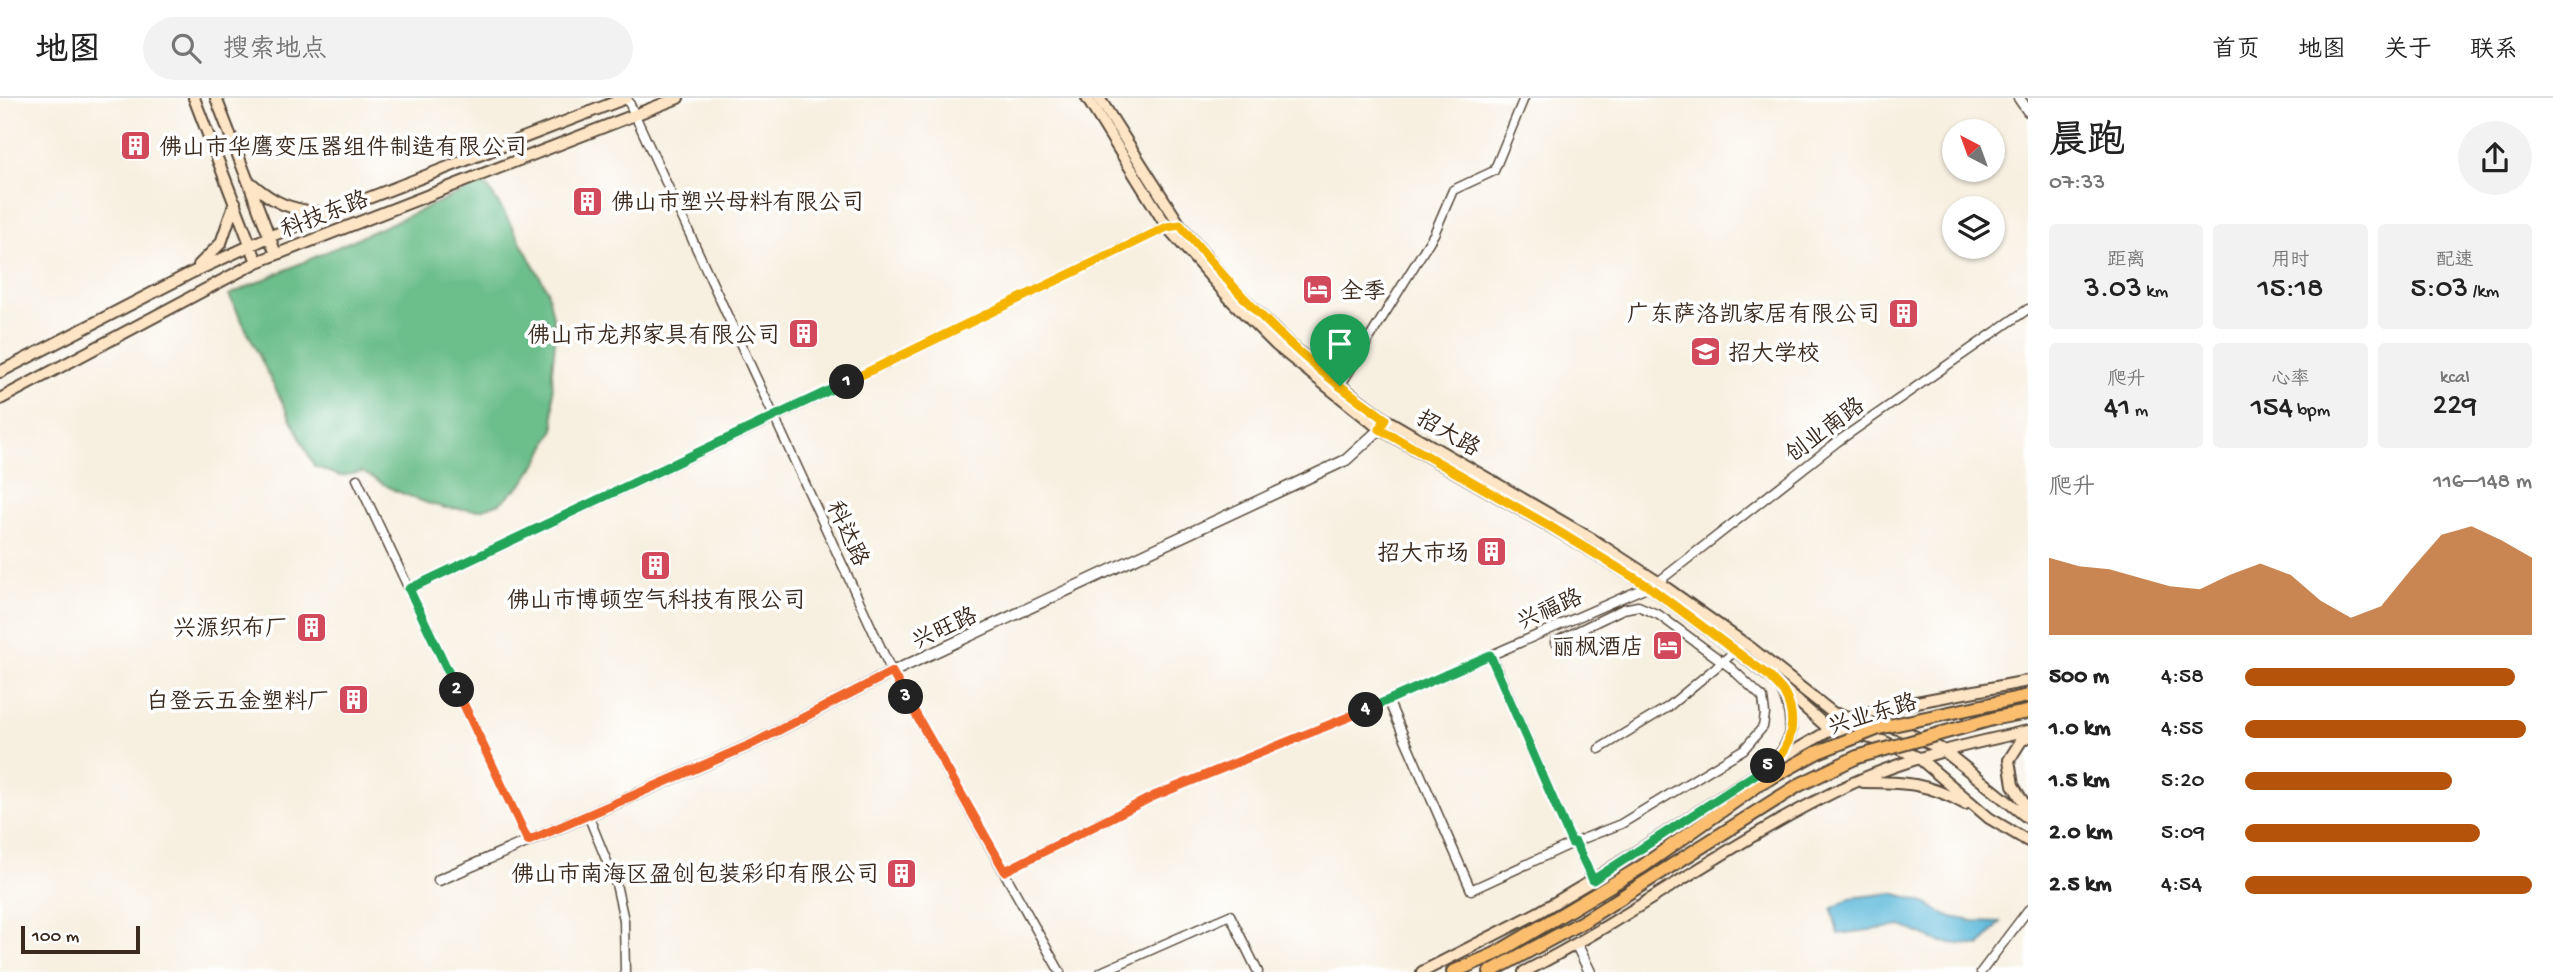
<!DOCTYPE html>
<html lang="zh">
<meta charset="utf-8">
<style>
body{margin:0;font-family:"Gochi Hand","LXGW WenKai TC",sans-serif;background:#f2f2f2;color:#222;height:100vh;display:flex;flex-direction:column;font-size:26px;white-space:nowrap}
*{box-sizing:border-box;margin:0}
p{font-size:23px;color:#767676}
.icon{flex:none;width:38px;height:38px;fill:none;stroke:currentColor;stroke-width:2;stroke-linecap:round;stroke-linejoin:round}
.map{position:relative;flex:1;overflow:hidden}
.sheet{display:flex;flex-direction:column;background:#fff;width:525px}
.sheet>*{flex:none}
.needle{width:46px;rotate:319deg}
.fabs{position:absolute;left:1942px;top:21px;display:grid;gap:14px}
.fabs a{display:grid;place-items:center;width:63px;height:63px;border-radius:50%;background:#fff;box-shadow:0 2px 5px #0004;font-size:35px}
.scale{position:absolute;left:21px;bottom:18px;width:119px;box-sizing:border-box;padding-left:7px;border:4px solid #3b2a1e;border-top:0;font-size:19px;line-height:24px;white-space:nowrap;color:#3b2a1e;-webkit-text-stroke:5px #fff;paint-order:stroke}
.pin{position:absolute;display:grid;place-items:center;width:60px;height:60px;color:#fff;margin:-72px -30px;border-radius:50% 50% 50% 0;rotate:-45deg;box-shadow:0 0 7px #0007}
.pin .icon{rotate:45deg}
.km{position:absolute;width:35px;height:35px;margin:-18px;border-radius:50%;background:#222;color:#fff;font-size:19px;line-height:35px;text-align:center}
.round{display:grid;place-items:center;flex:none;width:74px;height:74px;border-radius:37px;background:#f2f2f2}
.summary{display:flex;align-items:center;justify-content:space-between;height:119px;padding:0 21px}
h1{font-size:38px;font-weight:600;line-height:52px}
.stats{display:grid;grid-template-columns:repeat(3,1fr);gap:10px;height:119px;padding:7px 21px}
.stats div{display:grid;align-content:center;border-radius:7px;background:#f2f2f2;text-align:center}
.stats b{font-size:30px;font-weight:600}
.stats small{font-size:19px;font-weight:400}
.stats p{font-size:19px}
.chart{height:196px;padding:14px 21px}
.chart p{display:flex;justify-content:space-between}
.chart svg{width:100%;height:126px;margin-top:7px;fill:#b45309;opacity:.7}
ul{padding:0 21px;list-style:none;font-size:23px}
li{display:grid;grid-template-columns:112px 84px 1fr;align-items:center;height:52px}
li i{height:18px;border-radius:9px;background:#b45309}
header{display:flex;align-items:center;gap:42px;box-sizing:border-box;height:98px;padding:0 35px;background:#fff;border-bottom:2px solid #e0e0e0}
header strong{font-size:33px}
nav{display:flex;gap:38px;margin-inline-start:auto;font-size:24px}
.search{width:490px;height:63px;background:#f2f2f2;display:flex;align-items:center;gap:18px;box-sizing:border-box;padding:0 24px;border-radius:38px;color:#767676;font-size:26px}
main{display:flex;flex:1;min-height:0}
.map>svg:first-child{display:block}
</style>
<header>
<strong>地图</strong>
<div class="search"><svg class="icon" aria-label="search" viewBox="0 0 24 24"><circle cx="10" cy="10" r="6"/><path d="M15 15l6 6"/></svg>搜索地点</div>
<nav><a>首页</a><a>地图</a><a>关于</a><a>联系</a></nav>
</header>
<main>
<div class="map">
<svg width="2028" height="874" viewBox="0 0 2028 874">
<rect width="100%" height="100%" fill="#fff"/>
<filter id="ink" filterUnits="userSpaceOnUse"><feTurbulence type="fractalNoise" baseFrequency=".0143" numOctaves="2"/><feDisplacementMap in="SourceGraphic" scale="14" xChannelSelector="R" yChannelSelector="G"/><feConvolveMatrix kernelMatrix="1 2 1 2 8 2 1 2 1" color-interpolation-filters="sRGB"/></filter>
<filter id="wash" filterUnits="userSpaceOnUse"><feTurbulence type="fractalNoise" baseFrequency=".00686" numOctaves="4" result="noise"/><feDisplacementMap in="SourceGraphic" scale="28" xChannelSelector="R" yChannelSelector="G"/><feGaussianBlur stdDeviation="1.57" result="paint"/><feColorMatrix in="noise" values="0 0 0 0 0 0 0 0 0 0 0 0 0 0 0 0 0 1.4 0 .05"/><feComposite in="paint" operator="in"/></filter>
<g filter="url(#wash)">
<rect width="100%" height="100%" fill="#f7efdf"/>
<path fill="#6cbe8b" stroke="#547454" stroke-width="2" d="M482 85 489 91 505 116 547 191 556 233 552 273 554 331 539 362 523 385 500 405 480 412 445 410 427 405 394 392 363 374 340 378 314 368 229 197Z"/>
<path fill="#5ab8d9" stroke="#4a717c" stroke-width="2" d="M1892 795 1922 803 1947 818 1973 823 2001 824 1980 848 1940 844 1902 828 1838 836 1832 811 1850 800Z"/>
</g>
<g filter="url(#ink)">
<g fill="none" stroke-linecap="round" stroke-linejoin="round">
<defs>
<path id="minor" d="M627 0 892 574 1060 874
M1340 288 1434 136 1453 92 1494 73 1524 0
M357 381 528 743
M409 491 775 319 1167 129 1180 127
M1555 544 1623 511 1638 508 1659 517 1731 570 1763 600 1765 616 1763 629 1744 651 1621 726 1575 744
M1491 557 1572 745
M1388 602 1471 792 1575 744 1593 782
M1599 651 1668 609 1739 550
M588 717 616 786 624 822 625 874
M1005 773 1154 698 1357 616 1658 484 1837 344 2028 211
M1101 874 1230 817 1258 874
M1981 874 2028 812"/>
<path id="tertiary" d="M2019 0 2028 13
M439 782 750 647 892 574 1346 362 1380 331 1383 324
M1577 847 1590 874"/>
<path id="secondary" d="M194 0 257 164
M216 0 276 156
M1087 0 1167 129 1231 202 1276 247 1380 331 1551 429 1648 487 1769 578 1828 630 1883 643 1919 660 1989 720 2028 743
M1099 0 1180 127 1227 184 1287 244 1337 285 1385 321 1592 441 1658 484 1751 550 1833 615 1902 632 1943 652 2028 720
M251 85C275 106 290 111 321 115
M199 167 221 145 235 104
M0 274 189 176 271 138 626 0
M0 301 257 164 678 0
M2028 639 2021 643 2009 662 2013 687 2028 712
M1778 659C1796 639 1793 616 1783 593
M1863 684C1905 684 1928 685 1965 706
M1422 874 1539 814 1593 782 1774 665 1854 618 1890 609 2028 583
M1524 874C1638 816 1739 737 1855 684 1911 659 1969 646 2028 633"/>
<path id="primary" d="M1453 874 1495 856 1576 808
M1490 874 1584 823"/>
</defs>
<use href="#minor" stroke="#57483b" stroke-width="11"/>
<use href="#tertiary" stroke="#57483b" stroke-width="13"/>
<use href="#secondary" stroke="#57483b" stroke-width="14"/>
<use href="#primary" stroke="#57483b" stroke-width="16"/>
<use href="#minor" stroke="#fff" stroke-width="8"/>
<use href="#tertiary" stroke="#fff" stroke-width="10"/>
<use href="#secondary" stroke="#fde5c5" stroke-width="10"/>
<use href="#primary" stroke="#fabe6e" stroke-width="12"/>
<defs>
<path id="primary-bridge" d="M1576 808 1643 768 1758 687 1818 654 1879 630 2028 598
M1584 823 1799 687 1857 659 1996 620 2028 614"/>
</defs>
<use href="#primary-bridge" stroke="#57483b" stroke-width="16" stroke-linecap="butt"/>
<use href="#primary-bridge" stroke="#fabe6e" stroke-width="12"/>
</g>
</g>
<g fill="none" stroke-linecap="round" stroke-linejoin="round" filter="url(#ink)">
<defs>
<path id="split-1" d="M847 284 1167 129 1180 127C1229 186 1279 241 1340 288"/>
<path id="split-2" d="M457 592 409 491 847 284"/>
<path id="split-3" d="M457 592 528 743 750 647 892 574 906 599"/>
<path id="split-4" d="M906 599 1005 773 1154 698 1366 612"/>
<path id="split-5" d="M1366 612 1490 557 1572 745 1575 744 1593 782 1768 668"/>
<path id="split-6" d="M1340 288 1385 321 1380 331 1551 429 1648 488 1769 578C1774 584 1780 589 1784 595 1798 620 1793 652 1768 668"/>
</defs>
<use href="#split-1" stroke="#fff" stroke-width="14"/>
<use href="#split-2" stroke="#fff" stroke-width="14"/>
<use href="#split-3" stroke="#fff" stroke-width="14"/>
<use href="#split-4" stroke="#fff" stroke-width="14"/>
<use href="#split-5" stroke="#fff" stroke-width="14"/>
<use href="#split-6" stroke="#fff" stroke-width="14"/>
<use href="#split-1" stroke="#f5b400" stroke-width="9"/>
<use href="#split-2" stroke="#22a559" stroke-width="9"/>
<use href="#split-3" stroke="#f0652b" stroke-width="9"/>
<use href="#split-4" stroke="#f0652b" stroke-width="9"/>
<use href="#split-5" stroke="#22a559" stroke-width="9"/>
<use href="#split-6" stroke="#f5b400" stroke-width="9"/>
</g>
<defs>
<symbol id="building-square" viewBox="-11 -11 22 22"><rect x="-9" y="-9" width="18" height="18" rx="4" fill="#d1495b" stroke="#fff"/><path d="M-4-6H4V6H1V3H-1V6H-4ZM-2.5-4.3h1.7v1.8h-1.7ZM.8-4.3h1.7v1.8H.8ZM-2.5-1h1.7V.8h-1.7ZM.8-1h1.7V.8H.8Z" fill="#fff"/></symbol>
<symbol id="hotel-square" viewBox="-11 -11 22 22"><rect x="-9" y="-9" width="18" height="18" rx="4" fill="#d1495b" stroke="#fff"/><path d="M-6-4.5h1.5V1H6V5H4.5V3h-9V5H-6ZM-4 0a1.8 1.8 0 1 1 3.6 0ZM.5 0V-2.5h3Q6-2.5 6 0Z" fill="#fff"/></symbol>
<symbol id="school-square" viewBox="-11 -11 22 22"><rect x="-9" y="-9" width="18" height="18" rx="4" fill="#d1495b" stroke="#fff"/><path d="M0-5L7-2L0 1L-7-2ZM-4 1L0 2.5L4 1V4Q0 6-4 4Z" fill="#fff"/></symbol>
</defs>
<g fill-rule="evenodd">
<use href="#building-square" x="118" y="30" width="35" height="35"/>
<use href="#building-square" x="570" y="86" width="35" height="35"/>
<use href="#hotel-square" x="1300" y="174" width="35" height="35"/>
<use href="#building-square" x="1886" y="198" width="35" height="35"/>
<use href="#building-square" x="786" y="218" width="35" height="35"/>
<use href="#school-square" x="1688" y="236" width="35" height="35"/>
<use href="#building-square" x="1474" y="436" width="35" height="35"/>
<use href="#building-square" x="638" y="450" width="35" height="35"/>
<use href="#building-square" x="294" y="512" width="35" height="35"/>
<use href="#hotel-square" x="1650" y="530" width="35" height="35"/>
<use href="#building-square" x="336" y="584" width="35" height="35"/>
<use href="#building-square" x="884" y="758" width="35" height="35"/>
</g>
<g text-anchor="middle" stroke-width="7" stroke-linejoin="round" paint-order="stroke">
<g font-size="23" fill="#3b2a1e" stroke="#fff" text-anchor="end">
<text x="159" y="56" text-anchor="start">佛山市华鹰变压器组件制造有限公司</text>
<text x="611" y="111" text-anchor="start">佛山市塑兴母料有限公司</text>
<text x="1340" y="200" text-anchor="start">全季</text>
<text x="1880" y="223">广东萨洛凯家居有限公司</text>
<text x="780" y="244">佛山市龙邦家具有限公司</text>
<text x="1728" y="262" text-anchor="start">招大学校</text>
<text x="1469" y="462">招大市场</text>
<text x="656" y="509" text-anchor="middle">佛山市博顿空气科技有限公司</text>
<text x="288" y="537">兴源织布厂</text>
<text x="1644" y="556">丽枫酒店</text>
<text x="330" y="610">白登云五金塑料厂</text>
<text x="879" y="783">佛山市南海区盈创包装彩印有限公司</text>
</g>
<g font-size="23" fill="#3b2a1e" stroke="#fff">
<text transform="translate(324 115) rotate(-21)" y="8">科技东路</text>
<text transform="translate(1824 331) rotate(-37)" y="8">创业南路</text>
<text transform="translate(1449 334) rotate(30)" y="8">招大路</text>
<text transform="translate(849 435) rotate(65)" y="8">科达路</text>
<text transform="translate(1549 510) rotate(-24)" y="8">兴福路</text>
<text transform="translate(944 529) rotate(-25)" y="8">兴旺路</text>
<text transform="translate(1872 615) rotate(-17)" y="8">兴业东路</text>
</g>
</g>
</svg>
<div class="fabs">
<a><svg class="needle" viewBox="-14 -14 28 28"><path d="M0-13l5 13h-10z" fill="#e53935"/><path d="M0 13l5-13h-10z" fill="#767676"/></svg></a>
<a><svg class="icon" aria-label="layers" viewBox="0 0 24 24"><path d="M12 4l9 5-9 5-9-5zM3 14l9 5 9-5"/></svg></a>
</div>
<div class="scale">100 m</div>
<div class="pin" style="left:1340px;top:288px;background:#1e9e55"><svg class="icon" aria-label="arrive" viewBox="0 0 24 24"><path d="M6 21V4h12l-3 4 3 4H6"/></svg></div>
<b class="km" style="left:847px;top:284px">1</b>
<b class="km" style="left:457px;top:592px">2</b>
<b class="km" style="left:906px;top:599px">3</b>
<b class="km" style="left:1366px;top:612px">4</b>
<b class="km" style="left:1768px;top:668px">5</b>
</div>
<section class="sheet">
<div class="summary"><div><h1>晨跑</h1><p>07:33</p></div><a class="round"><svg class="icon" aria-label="share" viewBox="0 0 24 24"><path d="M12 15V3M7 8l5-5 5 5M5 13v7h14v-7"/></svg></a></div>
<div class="stats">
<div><p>距离</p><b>3.03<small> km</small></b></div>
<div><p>用时</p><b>15:18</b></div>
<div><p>配速</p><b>5:03<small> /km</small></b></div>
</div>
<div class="stats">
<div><p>爬升</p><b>41<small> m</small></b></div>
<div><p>心率</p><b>154<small> bpm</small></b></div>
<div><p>kcal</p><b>229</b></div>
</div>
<div class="chart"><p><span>爬升</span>116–148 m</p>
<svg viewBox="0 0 160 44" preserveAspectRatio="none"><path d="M0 44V17L10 20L20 21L30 24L40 27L50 28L60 23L70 19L80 23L90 32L100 38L110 34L120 21L130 9L140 6L150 11L160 17V44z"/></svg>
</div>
<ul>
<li><b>500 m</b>4:58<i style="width:94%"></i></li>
<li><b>1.0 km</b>4:55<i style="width:98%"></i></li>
<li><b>1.5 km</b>5:20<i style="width:72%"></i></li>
<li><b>2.0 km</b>5:09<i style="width:82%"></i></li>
<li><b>2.5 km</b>4:54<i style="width:100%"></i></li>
</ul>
</section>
</main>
